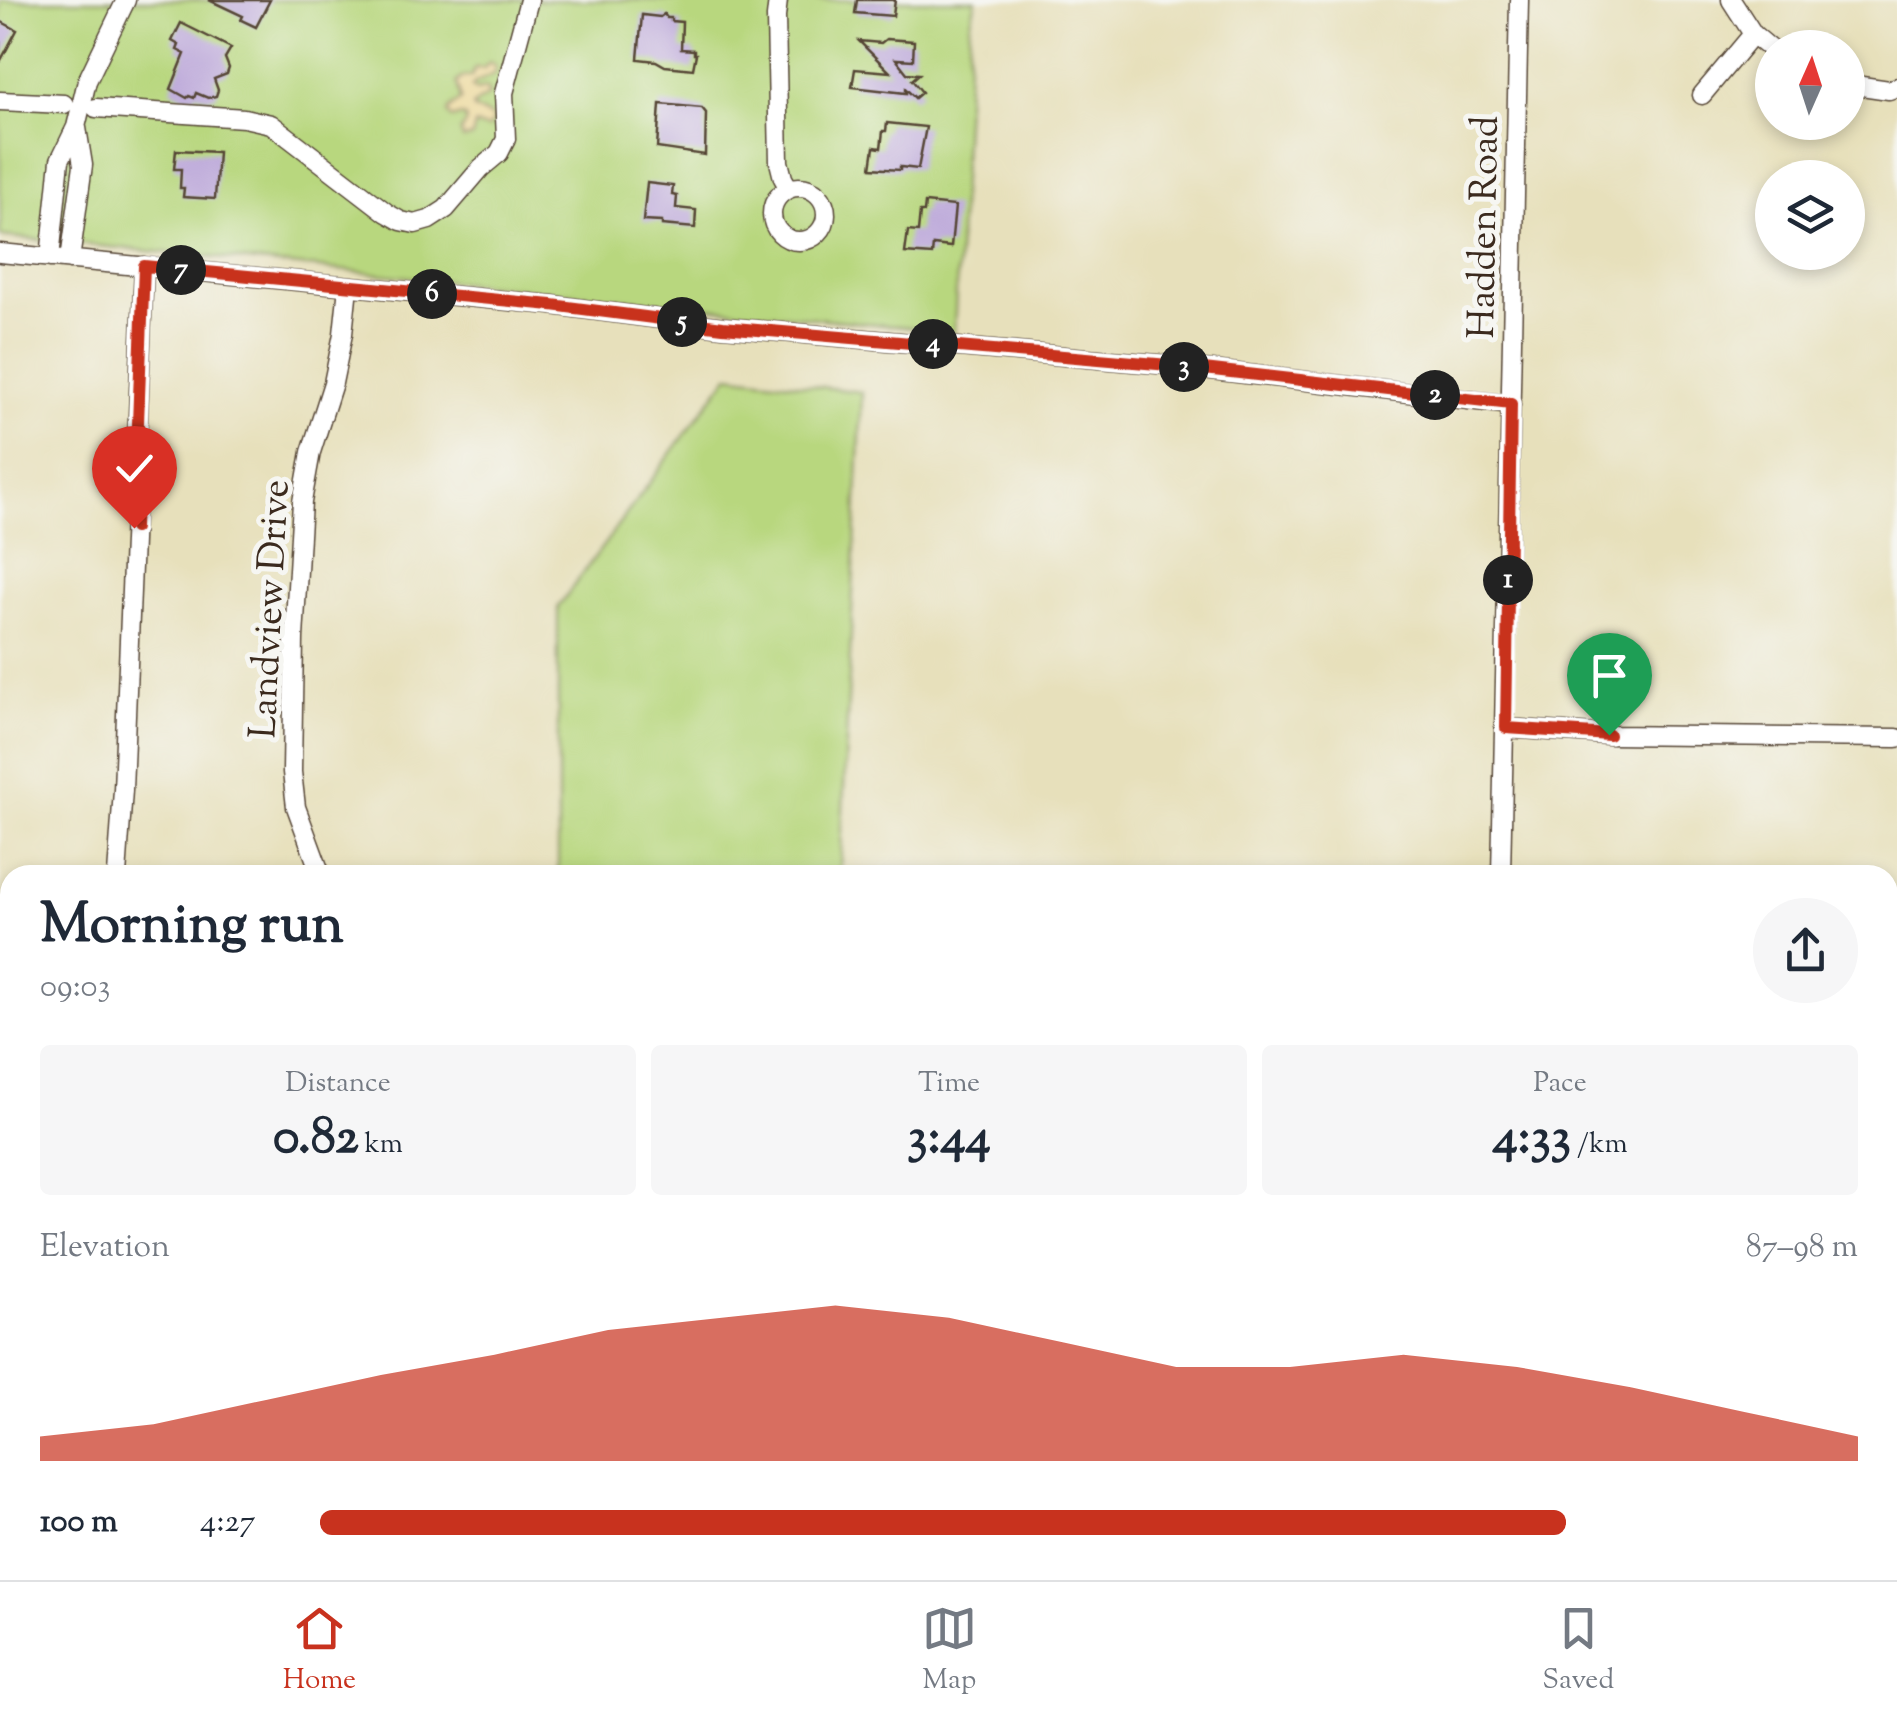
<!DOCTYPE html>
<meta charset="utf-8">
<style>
body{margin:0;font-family:"Sorts Mill Goudy",serif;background:#f6f6f7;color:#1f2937;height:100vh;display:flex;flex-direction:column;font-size:38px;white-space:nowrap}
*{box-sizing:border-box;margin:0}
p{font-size:32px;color:#747a83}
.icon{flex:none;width:55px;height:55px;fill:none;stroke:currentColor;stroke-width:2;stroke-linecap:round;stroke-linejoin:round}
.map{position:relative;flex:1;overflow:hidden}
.panel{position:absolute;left:0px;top:865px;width:1898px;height:715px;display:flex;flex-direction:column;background:#fff;border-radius:30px 30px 0 0;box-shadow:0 5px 15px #0003}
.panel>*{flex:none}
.needle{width:65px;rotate:3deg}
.controls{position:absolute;left:1755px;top:30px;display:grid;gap:20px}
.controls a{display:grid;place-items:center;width:110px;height:110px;border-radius:50%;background:#fff;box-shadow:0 5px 15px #0003;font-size:50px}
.pin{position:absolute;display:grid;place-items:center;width:85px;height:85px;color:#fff;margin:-102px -42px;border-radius:50% 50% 50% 0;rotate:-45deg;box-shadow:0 0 10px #0007}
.pin .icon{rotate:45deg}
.km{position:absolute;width:50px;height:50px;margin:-25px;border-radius:50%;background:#222;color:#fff;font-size:28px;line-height:50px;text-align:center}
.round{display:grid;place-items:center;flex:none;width:105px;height:105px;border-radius:52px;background:#f6f6f7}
.summary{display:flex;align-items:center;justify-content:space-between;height:170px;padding:0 40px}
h1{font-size:55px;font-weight:800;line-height:75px}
.metrics{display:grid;grid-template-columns:repeat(3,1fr);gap:15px;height:170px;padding:10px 40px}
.metrics div{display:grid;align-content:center;border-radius:10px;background:#f6f6f7;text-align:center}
.metrics b{font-size:50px;font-weight:800}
.metrics small{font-size:28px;font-weight:400}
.metrics p{font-size:28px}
.chart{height:280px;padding:20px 40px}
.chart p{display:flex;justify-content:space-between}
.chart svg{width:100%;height:180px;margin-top:10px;fill:#c8321e;opacity:.7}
ul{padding:0 40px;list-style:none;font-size:32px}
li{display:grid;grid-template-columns:160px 120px 1fr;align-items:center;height:75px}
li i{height:25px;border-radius:12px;background:#c8321e}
.tab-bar{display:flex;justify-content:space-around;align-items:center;height:140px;border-top:2px solid #e0e1e3;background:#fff;font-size:28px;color:#747a83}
.tab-bar a{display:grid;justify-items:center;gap:5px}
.tab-bar .active{color:#c8321e}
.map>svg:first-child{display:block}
</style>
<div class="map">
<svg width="1897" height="1580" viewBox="0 0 1897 1580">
<rect width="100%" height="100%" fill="#f6f6f2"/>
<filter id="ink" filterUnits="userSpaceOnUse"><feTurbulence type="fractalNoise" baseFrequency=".01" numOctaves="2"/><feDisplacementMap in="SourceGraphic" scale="20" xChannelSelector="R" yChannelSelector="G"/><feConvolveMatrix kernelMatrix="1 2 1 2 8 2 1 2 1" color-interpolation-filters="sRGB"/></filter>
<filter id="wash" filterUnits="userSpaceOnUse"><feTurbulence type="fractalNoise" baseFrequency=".0048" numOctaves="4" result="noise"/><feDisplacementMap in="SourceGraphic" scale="40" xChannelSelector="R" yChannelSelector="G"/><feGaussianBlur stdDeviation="2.25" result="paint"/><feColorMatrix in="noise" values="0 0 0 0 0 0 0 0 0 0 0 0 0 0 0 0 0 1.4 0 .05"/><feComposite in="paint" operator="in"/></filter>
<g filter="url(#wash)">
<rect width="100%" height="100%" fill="#e7e0bb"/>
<path fill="#b8d77e" stroke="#7a804e" stroke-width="2.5" d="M0 0H976L970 26 954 332 0 236Z
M729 375 862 392 840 875H558V607Z"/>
<path fill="#eeda9e" stroke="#94825e" stroke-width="2.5" d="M489 62 495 65V73L475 83 472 87 476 90 486 88 489 95 473 105 474 109 492 117 493 121 488 128 475 125 472 137 462 139 460 132 466 122 465 117 461 116 452 119 448 114 449 110 461 100 457 82 463 77H471L475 68H484Z"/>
<path fill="#52b0d0" stroke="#466d77" stroke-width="2.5" d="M1888 1119H1897V1422L1888 1427Z"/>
<g id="blocks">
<path fill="#beaada" d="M209 0H270L256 27 241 20 243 16Z
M857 0H895L893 16 855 13Z
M664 14 667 18H671V21L682 22 681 49 694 50V54H696L693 69 665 66 656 61 638 59 642 15 660 17Z
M0 21 17 30 0 62Z
M181 23 231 48 225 58 229 68 227 74 214 79 218 90 216 96 208 98 196 93 194 98 189 96 187 98 171 89 185 54 177 50 179 45 172 41Z
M886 39 914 41 913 60 896 59 907 73 919 74 912 80 922 92 915 98 906 89V93L852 87 855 69 890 72 859 41 881 43Z
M660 104 702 108 706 113 705 155 657 148Z
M887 123 926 127 918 169 900 167V170L871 168 874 147 881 148 883 131H886Z
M176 150 218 152 215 199 183 197 184 188H180L181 169H174Z
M647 183 673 186 672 195 677 196 676 208 696 210 695 228 662 225V222L643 221Z
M925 203 955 206 951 247 933 245 932 255 905 253 908 231 918 232 920 212H924Z"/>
</g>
</g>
<g filter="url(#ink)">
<use href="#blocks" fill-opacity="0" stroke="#554536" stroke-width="2.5"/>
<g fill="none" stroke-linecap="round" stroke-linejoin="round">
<defs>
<path id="minor" d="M778 0 776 17 779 162 783 178 788 187
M1731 0 1753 34 1772 50
M1848 84 1889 90 1897 87
M1702 95 1753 34
M0 101 64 104
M96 108 244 118 271 124 387 213 401 221 415 224 429 220 446 209 481 168 499 153 506 139 504 93 529 0
M772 214a27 27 0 1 1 54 0a27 27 0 1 1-54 0Z
M0 253 552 305 723 327 1169 365 1511 405
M50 258 60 160 76 127 87 81 126 0
M70 260 83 165 77 128
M1506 728 1609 735 1897 738
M117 875 123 790 144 266
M321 875 296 807 292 772 294 638 302 502 311 452 333 383 343 334 348 287
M1501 875 1519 0
M1888 975 1897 976
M291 1570 296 1580
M64 1580V1570
M867 1580 869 1570
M1495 1580V1570"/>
</defs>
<use href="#minor" stroke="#554536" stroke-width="21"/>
<use href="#minor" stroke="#fff" stroke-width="18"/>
</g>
</g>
<g fill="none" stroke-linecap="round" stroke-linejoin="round" filter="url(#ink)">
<defs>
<path id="route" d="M134 528 144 266 552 305 723 327 1169 365 1511 404 1506 728 1609 735"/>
</defs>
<use href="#route" stroke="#fff" stroke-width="20"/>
<use href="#route" stroke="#c8321e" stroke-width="12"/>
</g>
<g text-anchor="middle" stroke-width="10" stroke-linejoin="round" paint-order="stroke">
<g font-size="38" fill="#3b2a1e" stroke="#f6f6f2">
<text transform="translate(1482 227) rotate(-89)" y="13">Hadden Road</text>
<text transform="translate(268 609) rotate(-87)" y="13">Landview Drive</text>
</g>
</g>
</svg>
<div class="controls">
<a><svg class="needle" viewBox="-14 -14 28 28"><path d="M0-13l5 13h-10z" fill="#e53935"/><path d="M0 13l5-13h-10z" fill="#747a83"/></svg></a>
<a><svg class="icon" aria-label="layers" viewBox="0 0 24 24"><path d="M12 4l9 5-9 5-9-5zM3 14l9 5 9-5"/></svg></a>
</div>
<div class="pin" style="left:1609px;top:735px;background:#1e9e55"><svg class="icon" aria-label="arrive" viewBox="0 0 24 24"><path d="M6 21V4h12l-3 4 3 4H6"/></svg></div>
<div class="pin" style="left:134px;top:528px;background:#d93025"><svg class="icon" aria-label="check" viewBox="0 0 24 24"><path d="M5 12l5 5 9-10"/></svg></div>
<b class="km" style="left:1508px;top:580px">1</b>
<b class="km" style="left:1435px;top:395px">2</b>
<b class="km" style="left:1184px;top:367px">3</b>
<b class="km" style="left:933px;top:344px">4</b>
<b class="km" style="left:682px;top:322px">5</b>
<b class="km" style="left:432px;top:294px">6</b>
<b class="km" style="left:181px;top:270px">7</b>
<section class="panel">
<div class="summary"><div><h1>Morning run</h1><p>09:03</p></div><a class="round"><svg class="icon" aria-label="share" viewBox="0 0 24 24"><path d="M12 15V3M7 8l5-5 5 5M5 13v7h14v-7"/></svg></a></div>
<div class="metrics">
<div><p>Distance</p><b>0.82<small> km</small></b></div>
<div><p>Time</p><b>3:44</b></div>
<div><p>Pace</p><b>4:33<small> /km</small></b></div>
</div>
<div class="chart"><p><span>Elevation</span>87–98 m</p>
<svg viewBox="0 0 160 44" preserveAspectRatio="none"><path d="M0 44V38L10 35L20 29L30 23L40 18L50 12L60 9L70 6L80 9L90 15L100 21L110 21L120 18L130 21L140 26L150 32L160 38V44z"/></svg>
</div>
<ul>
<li><b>100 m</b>4:27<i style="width:81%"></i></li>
</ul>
</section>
</div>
<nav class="tab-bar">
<a class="active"><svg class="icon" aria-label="home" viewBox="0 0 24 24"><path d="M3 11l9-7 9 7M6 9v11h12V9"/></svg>Home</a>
<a><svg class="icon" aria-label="map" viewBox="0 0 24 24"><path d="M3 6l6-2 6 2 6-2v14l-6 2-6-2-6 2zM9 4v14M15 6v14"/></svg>Map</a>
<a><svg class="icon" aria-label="saved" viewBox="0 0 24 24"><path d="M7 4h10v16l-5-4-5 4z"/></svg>Saved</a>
</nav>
